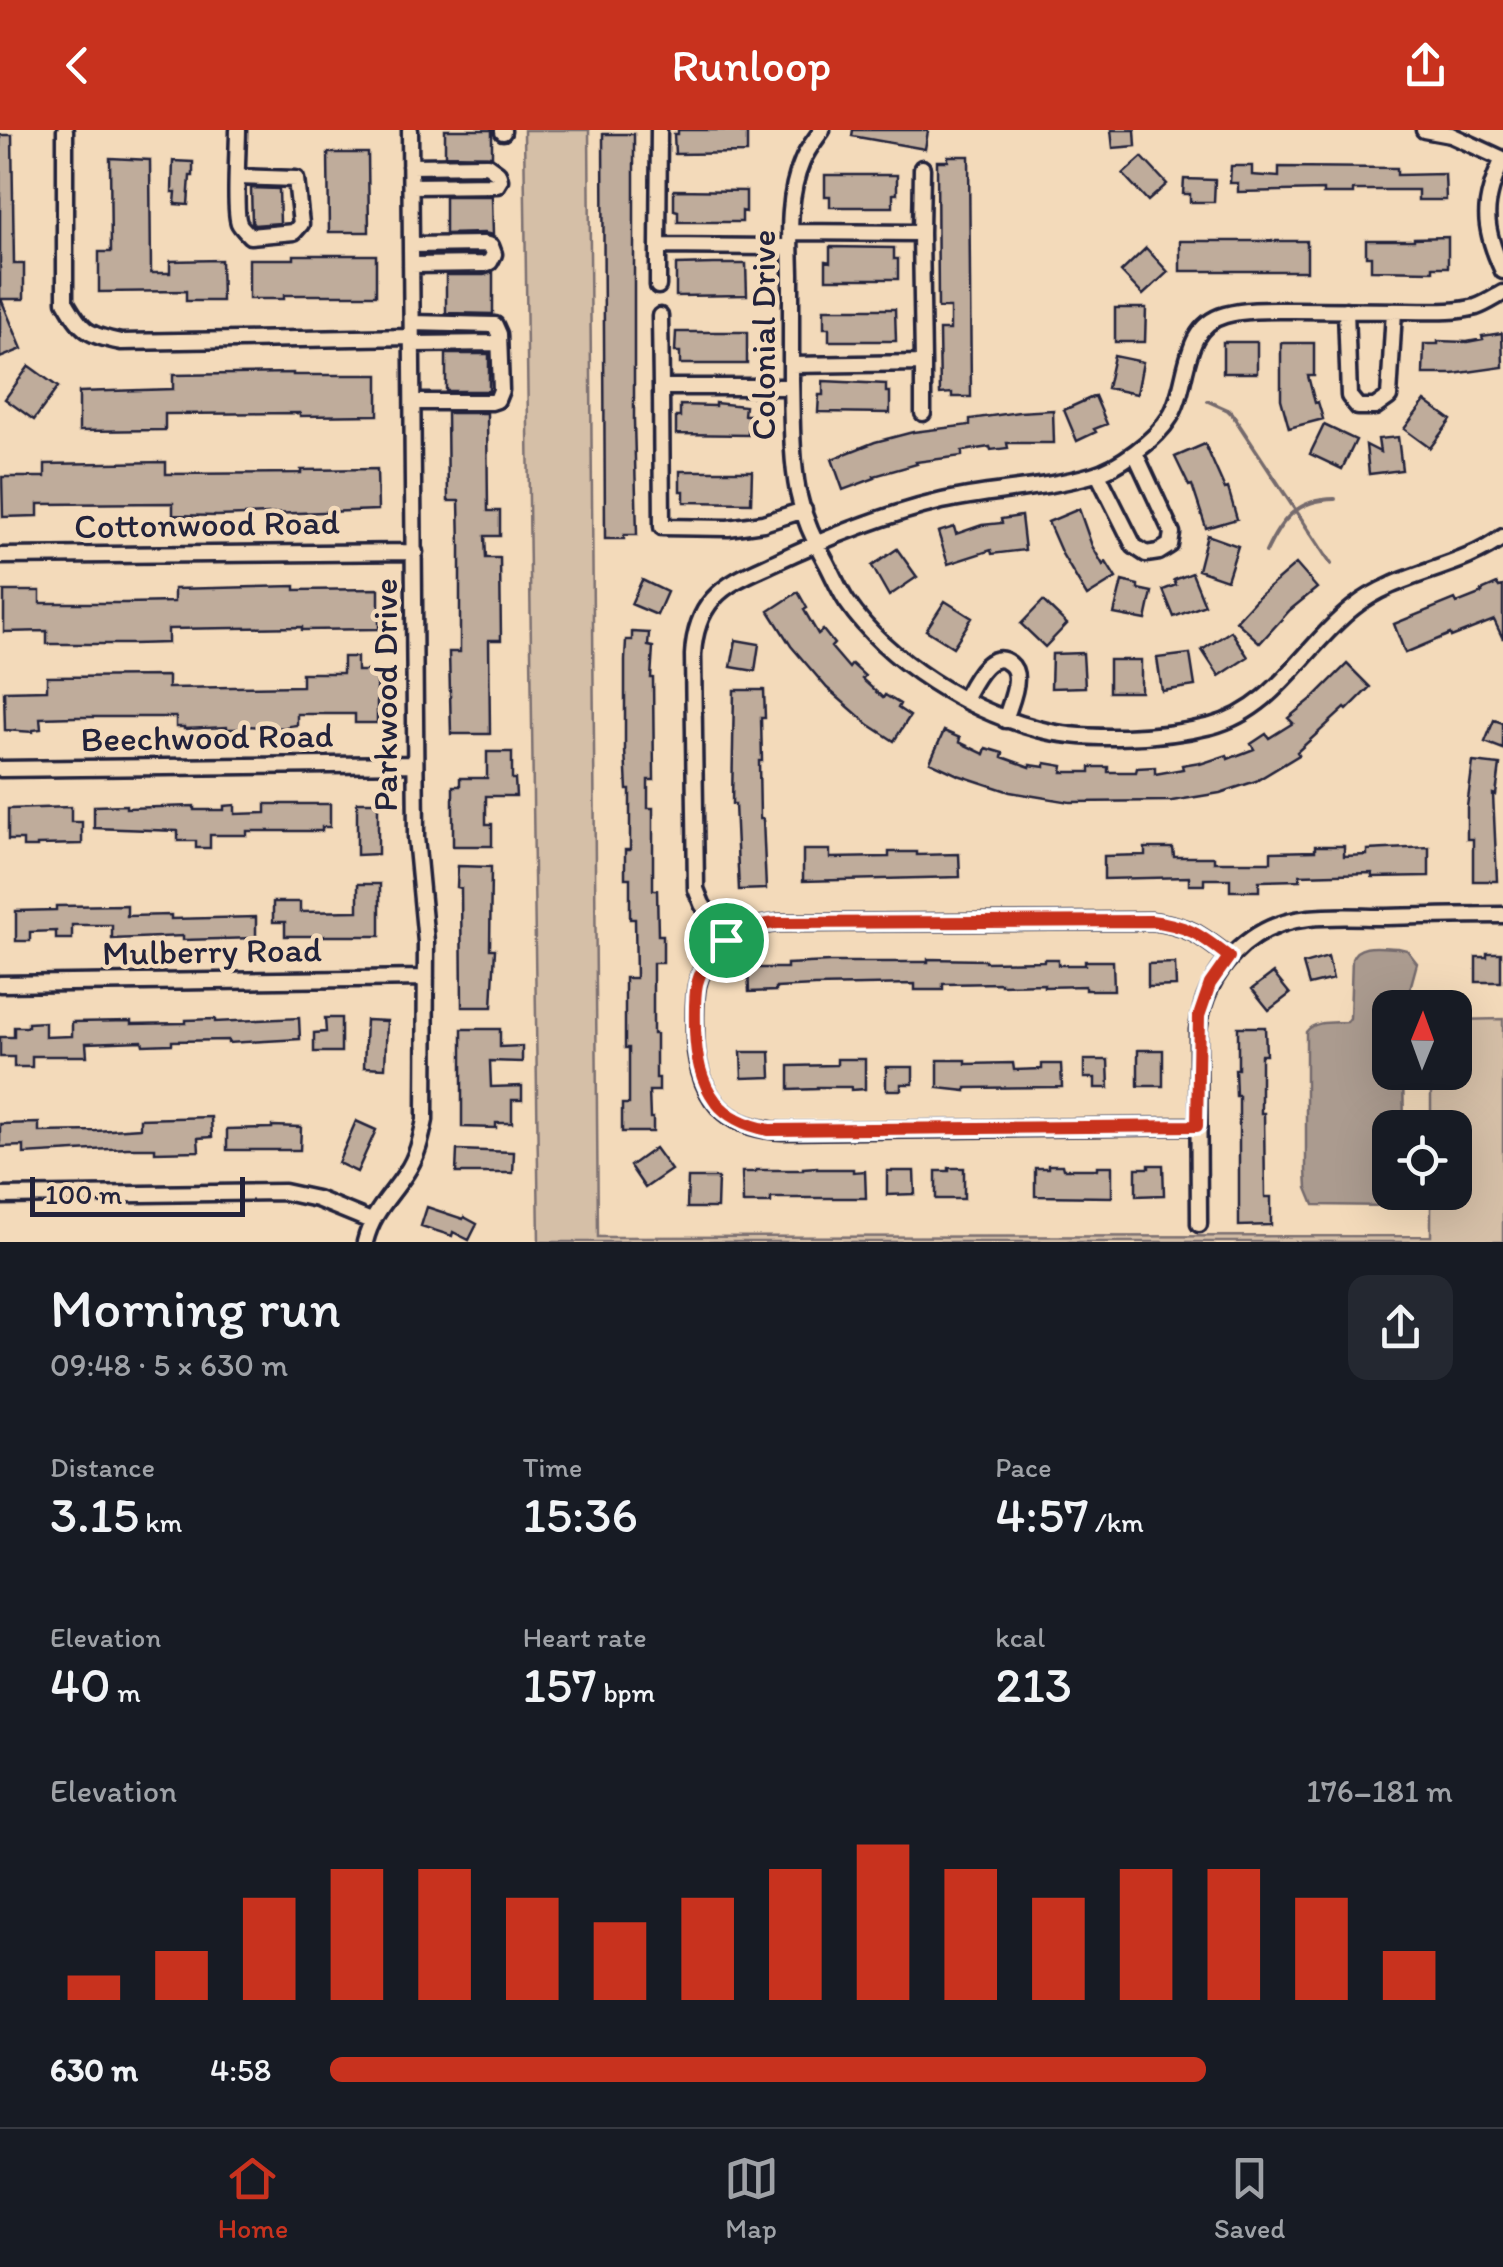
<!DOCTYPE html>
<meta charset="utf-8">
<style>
body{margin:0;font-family:Itim,sans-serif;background:#242831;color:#f1f3f6;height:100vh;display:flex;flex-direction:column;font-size:38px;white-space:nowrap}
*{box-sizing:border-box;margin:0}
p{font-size:32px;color:#9ea1a6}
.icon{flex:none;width:55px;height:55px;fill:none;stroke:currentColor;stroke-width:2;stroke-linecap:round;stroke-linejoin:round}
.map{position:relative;height:1112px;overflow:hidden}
.drawer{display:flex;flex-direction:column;background:#171b24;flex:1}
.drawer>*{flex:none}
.needle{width:65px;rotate:1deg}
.buttons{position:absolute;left:1372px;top:860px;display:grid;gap:20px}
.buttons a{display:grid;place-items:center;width:100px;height:100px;border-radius:20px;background:#171b24;box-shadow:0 10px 40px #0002;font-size:50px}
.scale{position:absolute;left:30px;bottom:25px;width:215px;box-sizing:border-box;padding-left:10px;border:5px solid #22223b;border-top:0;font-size:28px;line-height:35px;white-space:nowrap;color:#22223b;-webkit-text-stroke:8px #f3daba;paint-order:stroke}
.pin{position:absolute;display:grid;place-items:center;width:85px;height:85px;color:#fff;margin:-42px;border:5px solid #fff;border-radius:50%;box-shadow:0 2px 10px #0007}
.round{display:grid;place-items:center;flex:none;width:105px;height:105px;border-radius:20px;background:#242831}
.summary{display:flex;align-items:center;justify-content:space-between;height:170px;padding:0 50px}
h1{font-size:55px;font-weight:600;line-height:75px}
.metrics{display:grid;grid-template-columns:repeat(3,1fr);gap:15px;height:170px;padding:10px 50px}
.metrics div{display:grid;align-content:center}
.metrics b{font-size:50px;font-weight:600}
.metrics small{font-size:28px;font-weight:400}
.metrics p{font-size:28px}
.chart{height:280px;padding:20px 50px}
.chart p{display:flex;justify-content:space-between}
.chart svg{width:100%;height:180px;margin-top:10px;stroke:#c8321e;stroke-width:6}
ul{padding:0 50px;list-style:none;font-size:32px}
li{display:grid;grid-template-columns:160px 120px 1fr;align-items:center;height:75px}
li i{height:25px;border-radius:12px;background:#c8321e}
header{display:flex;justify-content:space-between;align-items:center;height:130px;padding:0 50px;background:#c8321e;color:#fff;font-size:45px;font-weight:600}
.dock{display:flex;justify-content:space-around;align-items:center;height:140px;border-top:2px solid #363941;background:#171b24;font-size:28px;color:#9ea1a6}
.dock a{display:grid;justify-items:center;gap:5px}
.dock .active{color:#c8321e}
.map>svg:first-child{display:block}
</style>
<header><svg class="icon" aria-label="back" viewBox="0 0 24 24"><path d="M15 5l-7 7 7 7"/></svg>Runloop<svg class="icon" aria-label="share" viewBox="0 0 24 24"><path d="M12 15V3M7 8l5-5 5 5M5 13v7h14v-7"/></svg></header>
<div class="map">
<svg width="1503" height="1112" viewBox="0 0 1503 1112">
<rect width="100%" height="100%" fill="#f3daba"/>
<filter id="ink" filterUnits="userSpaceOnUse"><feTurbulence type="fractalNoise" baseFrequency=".01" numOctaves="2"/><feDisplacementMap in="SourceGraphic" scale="20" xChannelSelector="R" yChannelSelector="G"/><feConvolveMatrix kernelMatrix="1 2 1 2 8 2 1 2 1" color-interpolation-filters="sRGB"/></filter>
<g filter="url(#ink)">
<path fill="#d5bfa7" stroke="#7c7071" stroke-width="2.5" d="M524 0H589L598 1107 1431 1106V1063L1455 1062V998L1431 997V943L1455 942V890L1503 889V1112H539Z"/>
<path fill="#ab9b8f" stroke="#746b6d" stroke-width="2.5" d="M1398 818 1407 820 1417 833 1405 877 1390 878V942L1403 943 1404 997 1390 998V1062L1405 1063 1403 1073 1396 1076 1314 1075 1307 1058 1306 1040V902C1314 890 1334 893 1347 892L1350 888 1352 829C1358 812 1383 818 1398 818Z"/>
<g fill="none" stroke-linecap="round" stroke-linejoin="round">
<path stroke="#746b6d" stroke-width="4" d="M1208 271 1228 280 1232 284 1331 434
M1266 422C1281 390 1297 369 1335 369"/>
</g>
<path fill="#bfac9b" stroke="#22223b" stroke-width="2.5" d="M445 0H492V26L445 25Z
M678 0H742V3H747V23L675 24 674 4H678Z
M853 0H926L928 1 925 19 852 6Z
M1111 0H1135L1136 16 1113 18Z
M603 4H634V291L637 405H624V409H605Z
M0 5H12L14 134H24V169H1L22 219 0 228Z
M328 23H368L369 102H329Z
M948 26H969L971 267H952V263L940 264 939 200H950V178H938L937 31H948Z
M1142 27 1167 54 1148 71 1123 44Z
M110 28 150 30 151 143H170V131L221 130 222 171H186V161L99 162V122H111Z
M173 31 193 32V46H190L188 75 175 74 176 62H172Z
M1231 36H1252V45L1279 47V37L1397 38V45L1445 44 1446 70H1418V60H1353V64H1323V60L1238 62V53H1230Z
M825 45H897V64H893V77H830V66H825Z
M1184 49 1215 50 1214 72H1190V64H1183Z
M251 58 279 59 280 93 254 95 252 92Z
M674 60 746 61V82L742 81V92H678V81L674 80Z
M445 66H492L493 105 484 103 445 104Z
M1448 107V137H1433V141L1371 140V126H1366V110H1414V108Z
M1180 111H1307V141H1180Z
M830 117 894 118V129H898V149H826V131L830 132Z
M1146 118 1168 142 1143 165 1121 142Z
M294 125H376V165H284V169H249V129H294Z
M714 134H746L747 165 676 166V135Z
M493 142V184L446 183V145H484Z
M1115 178H1146L1145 212H1115Z
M824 179H895L896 211H829V198H824Z
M676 202H747V234H680V222H675Z
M1502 203 1503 237 1453 244H1423L1424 214H1438V211L1467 212 1483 209 1482 206Z
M1223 212H1257V243H1223Z
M1281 213H1314V246H1308L1315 273 1318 272 1323 289 1289 298 1281 269Z
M446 224H489V261H446Z
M1114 226 1143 232 1137 264 1107 258Z
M29 236 58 257 34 290 5 269Z
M293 243V245H378V285L300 286V283L165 284V300L79 301V262L173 259V245Z
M823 251 886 254V262H890V283L818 282 819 265H823Z
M1095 266 1107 294 1094 299 1096 302 1077 311 1064 280Z
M1425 271 1451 290 1430 318 1404 299Z
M715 273 745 276 744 285H749L748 305 676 304V287H680V275L715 276Z
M1053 280 1054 313H1007L1008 318 991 320 990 317 962 321V326L916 332 917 334 874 346 875 348 843 360 832 329 875 312 913 302 970 295V289L1019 282Z
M447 283H487L488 381H500V406H485L486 428H500L501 510H489L490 604H451L449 522H460V417L459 371H448Z
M1324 295 1356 310 1342 339 1310 324Z
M1398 307 1402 340 1369 344 1366 315 1380 322 1378 309Z
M1205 314 1225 359 1228 358 1237 389 1206 398 1192 355 1189 356 1175 327Z
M166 332V344L301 343V340L377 339 378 380 217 386 173 385V373L38 374V386L3 387 2 347H45V334Z
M680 341H752L751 373 684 372V361H680Z
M1079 379 1092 416 1103 435 1106 432 1116 448 1087 466 1062 424 1048 392Z
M1021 386 1025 420 992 424 991 420 948 434 938 402 954 397 956 404 982 395 1002 393 1001 389Z
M1207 405 1238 416 1227 450 1198 440Z
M897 419 917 447 889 466 872 436Z
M1296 434 1317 458 1290 480 1260 513 1236 491 1259 466Z
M1192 443 1205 475 1174 487 1163 460 1176 455 1174 450Z
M642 450 667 462 657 485 631 474Z
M1122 451 1138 455V459L1152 462 1146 490 1114 484Z
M1497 454 1499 457 1503 456V509L1494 490 1451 507 1450 504 1405 523 1394 494 1455 469 1457 473 1482 463 1481 461Z
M295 456V460L379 459V499L302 500V497L168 499V513L132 514H47V501L4 502V461H40V473H125L174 472V459Z
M798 462 807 478 804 480 818 504 823 500 834 514 831 517 849 538 852 534 865 546 862 549 883 568 885 565 900 574 898 578 910 586 894 611 868 594 827 558 791 516 769 481Z
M945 471 972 488 953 517 926 500Z
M1043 471 1067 494 1045 517 1021 494Z
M1231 501 1248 527 1219 546 1202 520Z
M632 502 649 503 648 516 653 517 651 548H653L654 650H648V678H653V760H657L658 805H663V833H653V904H656V948H659V961H649L650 988H653V1002H622V974H629V918H625V848H636L635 789H630V748H625V720H630V660H627L625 620V530L626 510H632Z
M736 510 759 514 755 541 731 537Z
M1083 523 1085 557 1051 558 1052 524Z
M1190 524 1195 556 1162 561 1157 528Z
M343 527H357V541H377V593H355V584H297V595L289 596V598L246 596V599H227V597L184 599V597H176V587H75L40 588 41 599 33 600V602L5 600 4 561 47 560V547L168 546V558L302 556V543H343Z
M1109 530H1141V562H1109Z
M1347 534 1370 557 1347 580 1345 578 1297 622 1299 625 1256 651 1220 663 1172 671 1070 672 1010 662 958 645 930 632 944 601 960 608 959 612 984 624 986 618 1003 623 1002 627 1030 637V635L1045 637V633L1063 636 1062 642H1090V637H1108V642H1136L1137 638 1155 637V644L1183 639 1182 635 1200 632V634L1227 625 1228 629 1254 619 1251 614 1266 604 1269 608 1293 593 1288 588 1314 567Z
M734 560H764L765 588H761L762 631H759L760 689H763L766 759 739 760 735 674H732Z
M1494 590 1503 593V619L1485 612Z
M487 622H512V649H515L516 666H486V694H492V716H453V656H460V648H487Z
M1473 632 1500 635 1496 665 1493 664 1497 751H1473V709H1467V677Z
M357 672H378V724L357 725Z
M266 674H330V697H322V701H247V705H210V718H196V711H178V701L94 698V676L126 675V678L194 676V680H224V676L235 675V684L266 683Z
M71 677V692H82V714L37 715V717H23V710H8V679Z
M1315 716H1344V726L1367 725V720L1429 717V746L1372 747V743L1300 745V750L1259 751V761H1230V749H1204V755H1189V747L1104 749V726L1145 725V718H1173L1174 727H1214V732H1271V722L1315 721Z
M803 720H830V728L889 727V722H917V725L959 724 960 747 803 751Z
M458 736 491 737 490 819H495L492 877H462L461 758 457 757Z
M358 754H380V806H285V792H273V772H300V782L358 781Z
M127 775V786L171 785V789L256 787V808L183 810V806L112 809V795H72V809H56V801L30 802V811H16V781L56 780V776Z
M1487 823H1501V852H1476V827H1487Z
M1328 827 1333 849 1309 855 1303 834Z
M928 829 985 830V832L1044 831V829H1058V835H1085V831H1113L1114 860H1085V856L1044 857V854L1001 855V853L943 854V860H915V854L814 856 776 858V861L749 862 748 838H787V834L830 832H928Z
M1175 833 1176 856 1148 857V834Z
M1273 843 1290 864 1269 880 1252 859Z
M299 888 300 909 228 913V910L172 911V914L143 915 142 911 86 913 87 926H32V937H14V927H0V907H14V897H28V893L45 892V907L72 906V892L131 891V894L186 893V890L215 889V892Z
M325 888H341V922H314V903L326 902Z
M366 890 387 891 385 938 364 937Z
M1238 897H1265L1266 925H1261V983H1264L1265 1067H1271V1095L1239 1096V966H1236L1235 939H1238Z
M462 899H500V917L522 916V932L490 931 491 957 522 956V970H512V993H496V998L462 997Z
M1138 920H1163V956H1138Z
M741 922H770L771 947 742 948Z
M837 929H865V959L851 960V957H817V959L789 960V936L837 935Z
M938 930H966V934L1013 933 1014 940 1042 939V934H1061L1062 957 966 958V961L938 958Z
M1084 930H1108L1109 958H1095V948H1084Z
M886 937H913V954H901V960H886Z
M211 987 212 1007 198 1008 199 1021 155 1022V1018H127L24 1024V1016L0 1017V994L39 993V1002L96 1001 140 998V989Z
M356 991 376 1000 357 1042 338 1033Z
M272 996 301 997 300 1020H227V999L272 998Z
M655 1018 671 1040 645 1058 630 1036Z
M457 1020 514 1022 513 1043H456Z
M1048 1035H1062L1063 1039H1097V1036H1112V1067L1035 1066V1038H1048Z
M1149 1035H1163L1164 1065 1136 1066V1038H1149Z
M817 1037V1039H853V1042L865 1041 866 1068H771V1073H743L742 1042H756V1040H803V1038Z
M949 1038H964V1069H936V1041H949Z
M887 1041H914L915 1064 887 1065Z
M688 1048H718L717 1078H687Z
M427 1077 463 1089 464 1087 477 1094 469 1110 453 1102 452 1106 421 1096Z"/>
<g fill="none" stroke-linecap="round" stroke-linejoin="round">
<defs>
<path id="minor" d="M65 0V171C82 201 87 205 121 212L412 207
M503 0V2
M659 0 658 116 790 117
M822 0C815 10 806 21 802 32 787 66 790 108 791 144 791 179 791 214 791 249 792 287 791 326 798 362 803 386 814 411 826 432 833 445 839 460 847 472 888 532 969 581 1038 599 1086 612 1163 608 1211 596 1276 579 1304 516 1354 477 1398 442 1459 440 1503 407
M1424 0 1451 5 1503 29
M1503 29C1482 73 1482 96 1503 141
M410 36 487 35 498 43 500 50 497 55 411 56
M238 47 296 49 301 94 294 102 250 106C248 104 240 96 239 93 234 82 238 16 238 0
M790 102 921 103 923 233 791 235
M921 103 922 38
M411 115 484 114 491 116 494 124 490 132 484 134 411 135
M658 156V116
M1346 180 1349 266 1358 277H1375L1389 267 1394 181
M660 186 661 257
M412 193 495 195 499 204 501 260 497 270 491 272H413
M412 214 499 213
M923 233V283
M791 257H661L662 397 728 398 763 393 804 380
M1098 344 1134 416 1146 424 1159 422 1170 415 1172 403 1135 323
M0 426 415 422
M964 569C972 555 989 516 1010 534 1015 538 1016 543 1016 549 1016 562 1009 577 1005 590
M0 639 415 634
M726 810 702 774 696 759 693 525C694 505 699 485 713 469 728 452 751 443 771 434 826 408 883 385 942 371 992 360 1043 359 1092 345 1118 338 1156 310 1170 287 1190 255 1180 197 1225 185 1247 179 1271 180 1293 180 1331 180 1369 181 1407 181 1429 181 1454 183 1476 177 1485 174 1494 168 1503 163
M0 854 426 848
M1197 996 782 1001C759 1000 735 994 718 976 701 957 695 927 695 903 695 887 694 871 697 856 706 817 741 796 778 793L1151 791C1187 795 1201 805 1229 827
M0 1066 284 1062 317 1069 371 1091
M1199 1094 1198 900C1205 841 1249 794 1309 788 1334 785 1361 787 1386 787 1425 786 1464 785 1503 785
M365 1112C373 1081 389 1069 406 1043 417 1027 421 1009 425 990L426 812 416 707 410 0"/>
</defs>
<use href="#minor" stroke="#22223b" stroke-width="21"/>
<use href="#minor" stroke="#f3daba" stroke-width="14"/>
</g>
</g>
<g fill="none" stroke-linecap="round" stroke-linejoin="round" filter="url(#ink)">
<defs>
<path id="route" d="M1151 791C1187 795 1201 805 1229 827L1210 854 1199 886 1197 996 769 1000C749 996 729 989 716 972 700 951 696 926 695 900 695 885 694 868 697 854 707 817 742 795 778 793Z"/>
</defs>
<use href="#route" stroke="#fff" stroke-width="20"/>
<use href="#route" stroke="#c8321e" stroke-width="12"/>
</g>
<g text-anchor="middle" stroke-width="9" stroke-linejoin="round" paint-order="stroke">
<g font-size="35" fill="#22223b" stroke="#f3daba">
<text transform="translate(763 205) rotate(-90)" y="12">Colonial Drive</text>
<text transform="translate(207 394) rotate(-1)" y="12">Cottonwood Road</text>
<text transform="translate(385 565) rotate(-90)" y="12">Parkwood Drive</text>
<text transform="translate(207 607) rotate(-1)" y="12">Beechwood Road</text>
<text transform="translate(212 821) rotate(-1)" y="12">Mulberry Road</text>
</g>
</g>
</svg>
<div class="buttons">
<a><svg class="needle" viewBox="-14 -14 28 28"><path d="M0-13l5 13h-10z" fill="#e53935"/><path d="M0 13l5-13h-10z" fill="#9ea1a6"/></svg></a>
<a><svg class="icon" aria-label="locate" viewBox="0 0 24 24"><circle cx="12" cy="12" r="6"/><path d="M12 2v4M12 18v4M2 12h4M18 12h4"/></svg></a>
</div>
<div class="scale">100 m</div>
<div class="pin" style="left:726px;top:810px;background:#1e9e55"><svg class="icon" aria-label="arrive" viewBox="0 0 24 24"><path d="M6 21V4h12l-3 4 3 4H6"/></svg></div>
</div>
<section class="drawer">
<div class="summary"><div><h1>Morning run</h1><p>09:48 · 5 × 630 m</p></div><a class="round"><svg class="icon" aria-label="share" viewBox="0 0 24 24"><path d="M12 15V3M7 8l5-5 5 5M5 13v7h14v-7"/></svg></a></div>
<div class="metrics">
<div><p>Distance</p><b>3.15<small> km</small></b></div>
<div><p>Time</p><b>15:36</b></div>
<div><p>Pace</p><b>4:57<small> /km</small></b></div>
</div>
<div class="metrics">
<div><p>Elevation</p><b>40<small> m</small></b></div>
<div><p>Heart rate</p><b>157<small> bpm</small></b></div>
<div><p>kcal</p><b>213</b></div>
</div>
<div class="chart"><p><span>Elevation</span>176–181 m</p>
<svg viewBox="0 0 160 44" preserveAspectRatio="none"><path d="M5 44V38M15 44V32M25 44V19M35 44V12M45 44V12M55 44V19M65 44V25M75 44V19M85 44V12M95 44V6M105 44V12M115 44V19M125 44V12M135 44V12M145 44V19M155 44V32"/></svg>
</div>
<ul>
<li><b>630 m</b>4:58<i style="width:78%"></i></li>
</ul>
</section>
<nav class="dock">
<a class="active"><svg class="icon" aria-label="home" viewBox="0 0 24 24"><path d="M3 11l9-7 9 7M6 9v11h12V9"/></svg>Home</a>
<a><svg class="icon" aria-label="map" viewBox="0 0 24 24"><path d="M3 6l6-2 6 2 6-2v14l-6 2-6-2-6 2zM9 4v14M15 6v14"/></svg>Map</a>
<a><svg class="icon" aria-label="saved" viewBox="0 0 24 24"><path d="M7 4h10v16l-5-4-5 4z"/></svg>Saved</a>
</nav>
